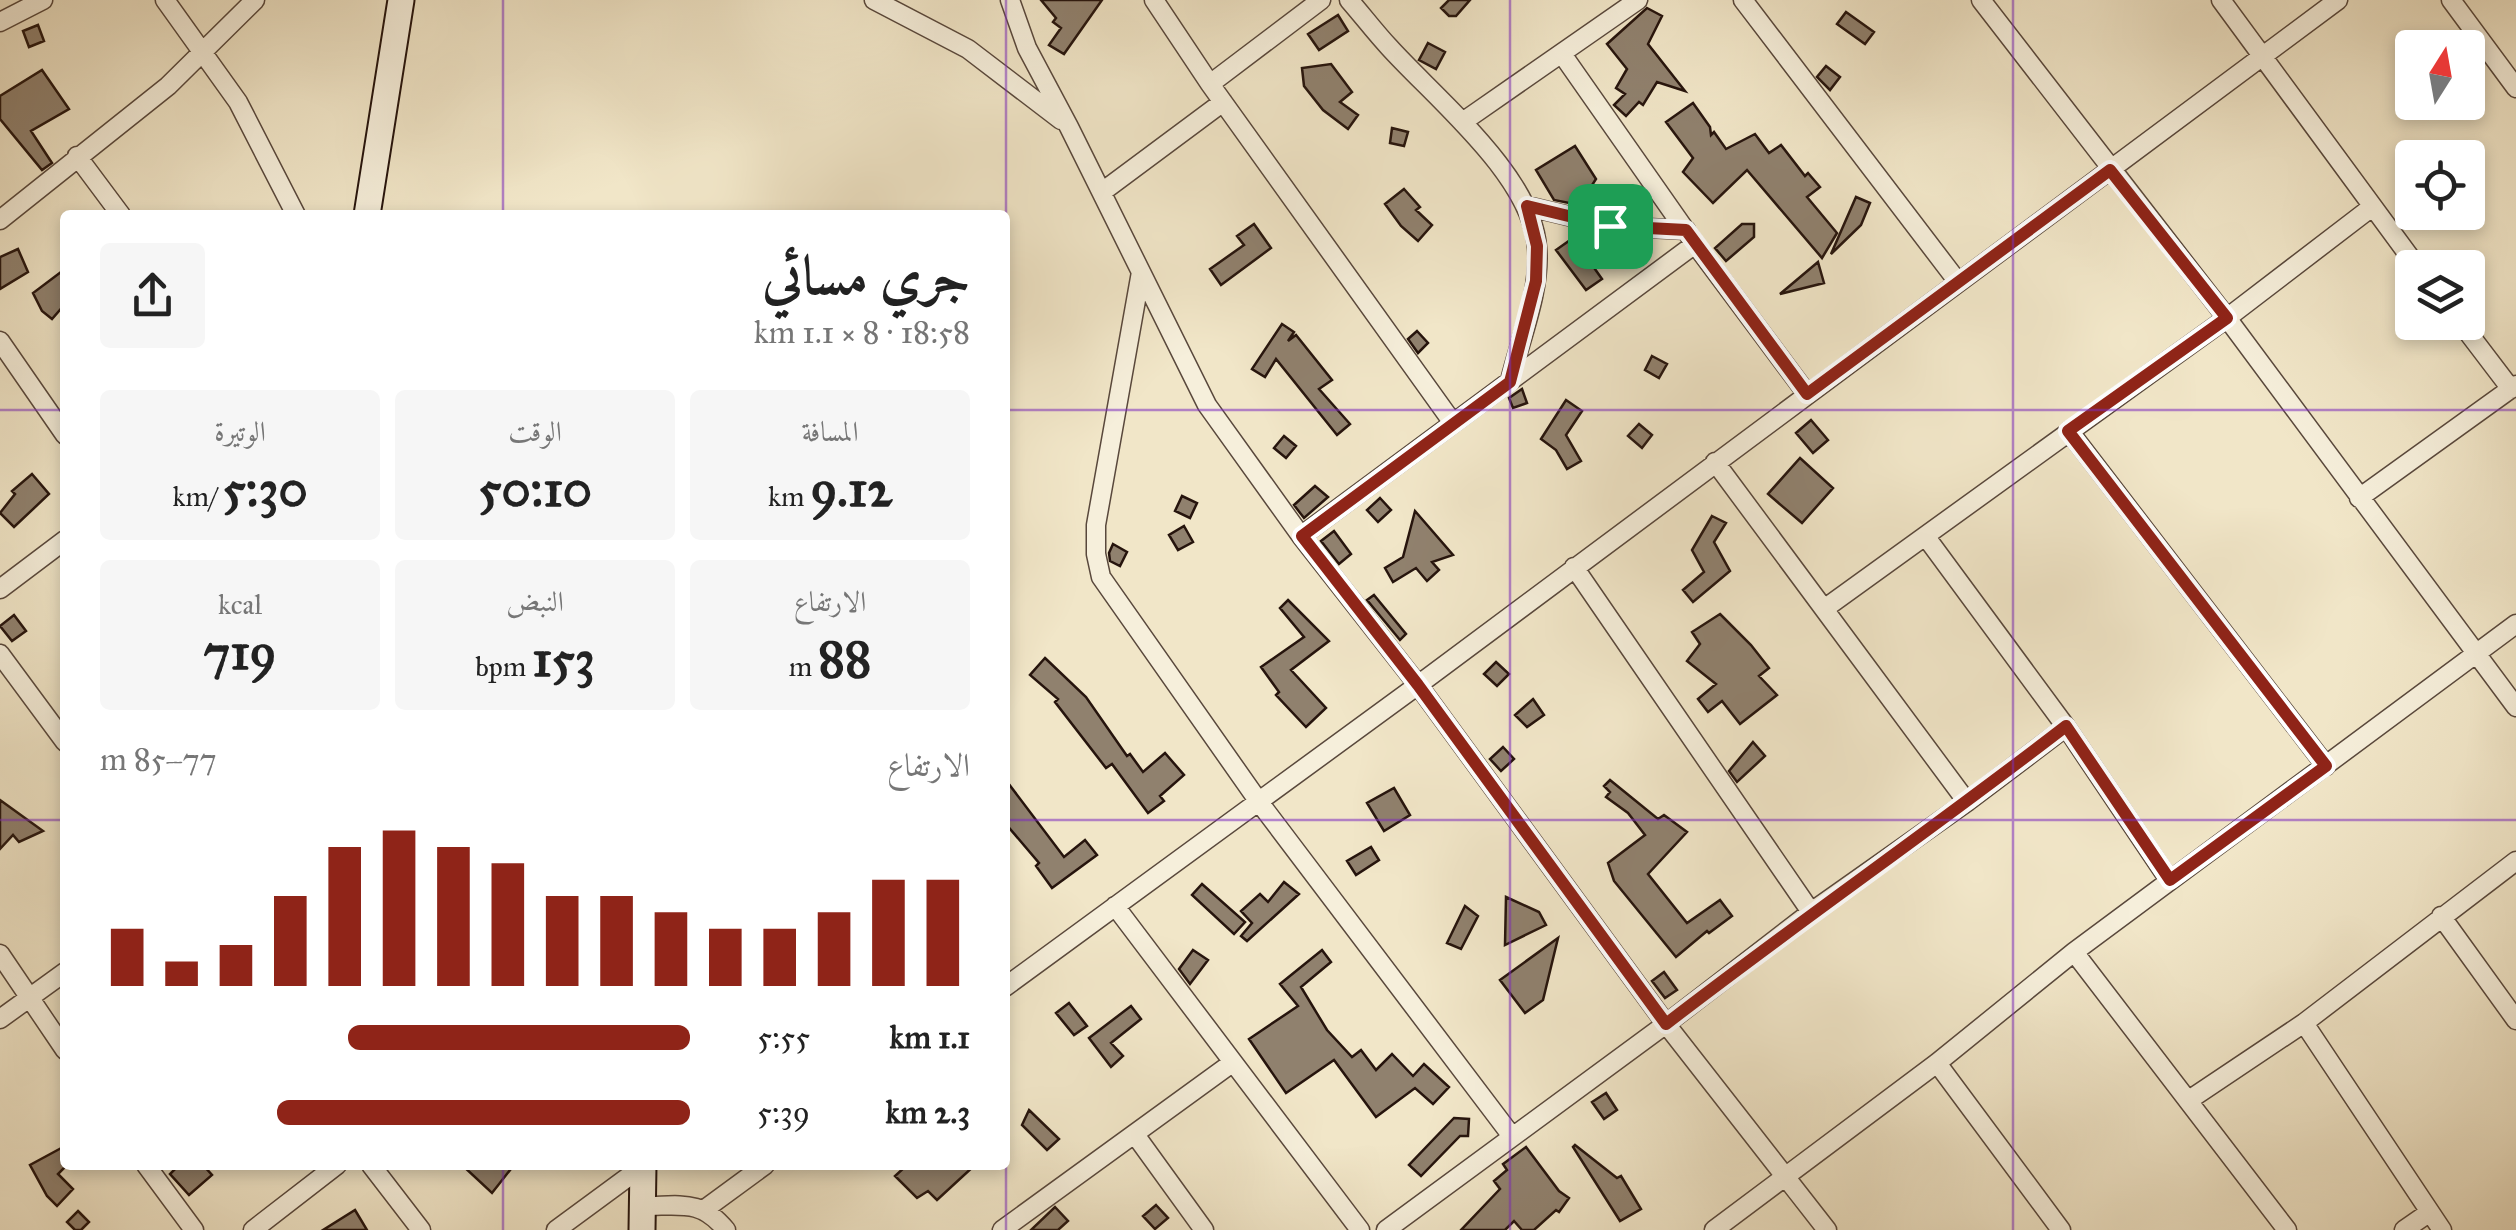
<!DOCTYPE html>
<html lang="ar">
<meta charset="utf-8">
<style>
body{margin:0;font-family:"IM FELL Great Primer",Amiri,serif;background:#f6f6f6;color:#222;direction:rtl;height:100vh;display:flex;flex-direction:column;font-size:38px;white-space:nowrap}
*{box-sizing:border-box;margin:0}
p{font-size:32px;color:#767676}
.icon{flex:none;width:55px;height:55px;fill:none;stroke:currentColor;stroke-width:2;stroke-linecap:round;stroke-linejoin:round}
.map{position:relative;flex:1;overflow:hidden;direction:ltr}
.panel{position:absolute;left:60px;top:210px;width:950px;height:960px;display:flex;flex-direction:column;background:#fff;border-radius:10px;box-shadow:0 5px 15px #0003;direction:rtl}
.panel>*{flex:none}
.needle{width:65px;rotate:11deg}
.buttons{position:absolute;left:2395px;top:30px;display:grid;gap:20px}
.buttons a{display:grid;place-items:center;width:90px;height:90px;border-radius:10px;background:#fff;box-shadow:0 5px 15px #0003;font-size:50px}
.pin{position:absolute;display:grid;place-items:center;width:85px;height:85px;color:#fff;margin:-42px;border-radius:20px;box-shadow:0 5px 15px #0006}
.round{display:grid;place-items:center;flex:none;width:105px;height:105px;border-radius:10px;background:#f6f6f6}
.head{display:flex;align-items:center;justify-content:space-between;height:170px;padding:0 40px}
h1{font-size:55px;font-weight:700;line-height:75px}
.stats{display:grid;grid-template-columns:repeat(3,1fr);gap:15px;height:170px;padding:10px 40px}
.stats div{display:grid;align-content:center;border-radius:10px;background:#f6f6f6;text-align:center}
.stats b{font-size:50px;font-weight:700}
.stats small{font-size:28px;font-weight:400}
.stats p{font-size:28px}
.chart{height:280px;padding:20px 40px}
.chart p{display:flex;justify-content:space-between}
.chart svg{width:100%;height:180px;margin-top:10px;stroke:#8f2418;stroke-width:6}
ul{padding:0 40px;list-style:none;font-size:32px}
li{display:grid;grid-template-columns:160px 120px 1fr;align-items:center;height:75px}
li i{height:25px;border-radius:12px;background:#8f2418}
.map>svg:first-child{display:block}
</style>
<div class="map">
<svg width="2516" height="1230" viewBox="0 0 2516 1230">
<rect width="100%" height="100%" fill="#f1e6c8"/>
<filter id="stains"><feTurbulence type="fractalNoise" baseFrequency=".002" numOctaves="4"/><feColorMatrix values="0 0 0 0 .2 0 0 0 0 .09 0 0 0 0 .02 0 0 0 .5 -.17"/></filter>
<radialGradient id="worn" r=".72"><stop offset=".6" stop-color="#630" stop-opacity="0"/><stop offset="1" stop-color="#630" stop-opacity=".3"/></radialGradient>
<path fill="#90816e" stroke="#26140d" stroke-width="2.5" d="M1041 0H1102L1064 54 1049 45 1061 28 1053 22 1056 18Z
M1449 0H1470L1456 16H1449L1441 8Z
M1647 8 1662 16 1648 44 1685 91 1657 82 1643 105 1639 102 1626 116 1614 105 1625 94 1616 88 1627 69 1607 44Z
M1846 12 1874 32 1865 44 1837 24Z
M1338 15 1348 31 1319 50 1308 34Z
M38 25 44 41 29 47 23 31Z
M1428 43 1445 52 1436 69 1419 60Z
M1331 64 1352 92 1340 102 1358 115 1348 129 1323 110 1304 86 1302 68Z
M1826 66 1840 77 1830 90 1817 77Z
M42 70 69 109 31 131 52 163 42 170 0 119V96Z
M1693 103 1710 127 1711 135 1714 132 1726 149 1755 134 1769 153 1781 145 1805 176 1808 173 1820 187 1807 197 1837 233 1822 258 1747 170 1713 203 1683 172 1693 158 1666 122Z
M1392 128 1408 132 1404 146 1390 143Z
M1575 146 1596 179 1587 193 1569 203 1554 200 1536 170Z
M1404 189 1420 207 1416 210 1432 225 1418 241 1401 226 1385 204Z
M1856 197 1870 203 1861 225 1831 254Z
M1254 224 1271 248 1221 285 1210 269 1244 245 1237 236Z
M1742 224H1754V237L1726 261 1715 248Z
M1573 238 1602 279 1586 290 1556 250Z
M18 249 28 272 0 289V257Z
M1818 262 1824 283 1780 294Z
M65 269V304L52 319 42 311 33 293Z
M1282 324 1294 332 1288 341 1296 335 1332 380 1319 389 1350 424 1337 435 1276 359 1265 377 1252 369Z
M1417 331 1428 343 1418 353 1408 339Z
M1652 356 1667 364 1659 378 1645 370Z
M1522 389 1527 403 1513 408 1509 398Z
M1566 400 1582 411 1566 435 1581 461 1567 469 1556 450 1541 439Z
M1811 420 1828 440 1813 453 1796 433Z
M1639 424 1652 435 1642 448 1628 436Z
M1284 436 1296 446 1286 458 1274 448Z
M1800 458 1833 488 1802 523 1768 494Z
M32 474 49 494 14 527 0 513 15 494 12 491Z
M1315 486 1328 497 1304 518 1294 505Z
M1182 496 1197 503 1190 518 1175 511Z
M1380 498 1391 510 1378 522 1367 510Z
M1415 511 1453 555 1432 562 1439 570 1427 581 1416 568 1393 582 1385 568 1403 557Z
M1712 516 1726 523 1714 542 1730 571 1693 602 1683 590 1704 572 1692 550Z
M1184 526 1193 542 1178 550 1169 535Z
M1334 531 1351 554 1339 564 1321 541Z
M1113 544 1127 552 1120 566 1110 561 1109 553Z
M1374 595 1406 634 1400 640 1367 600Z
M1288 600 1329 641 1291 670 1326 708 1306 727 1276 695 1279 692 1261 667 1304 637 1280 608Z
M1720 614 1751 645 1769 668 1759 676 1777 695 1740 724 1722 701 1708 712 1698 699 1716 684 1687 661 1700 644 1692 632Z
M14 615 26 631 12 641 0 626Z
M1045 658 1086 697 1127 756 1130 754 1143 772 1165 753 1184 775 1160 796 1164 801 1148 813 1112 764 1106 768 1055 702 1058 699 1030 675Z
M1496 662 1509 674 1497 686 1484 674Z
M1533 699 1544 715 1527 727 1515 715Z
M1753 742 1765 756 1737 782 1729 771Z
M1503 747 1514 759 1501 771 1490 759Z
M1005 779 1064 857 1085 840 1097 855 1052 888 1036 866 1039 863 1005 823Z
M1610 780 1658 819 1664 815 1687 832 1648 874 1687 923 1720 900 1732 916 1709 933 1707 931 1676 957 1614 881 1608 863 1645 835 1628 813 1606 797 1610 792 1604 786Z
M1394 788 1410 815 1384 831 1367 803Z
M0 800 43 831 19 842 13 835 0 849Z
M1371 847 1379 860 1356 875 1347 861Z
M1284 882 1299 894 1247 941 1241 936 1252 923 1241 911 1260 894 1268 902Z
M1202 884 1245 922 1234 934 1192 895Z
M1506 897 1539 912 1546 925 1505 945Z
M1465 906 1478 916 1461 949 1447 943Z
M1558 938 1543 1000 1525 1013 1500 980Z
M1193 950 1208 960 1190 984 1179 969Z
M1322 950 1331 962 1301 987 1327 1030 1352 1057 1361 1050 1376 1070 1392 1054 1413 1076 1424 1064 1449 1087 1433 1104 1415 1088 1376 1117 1334 1060 1286 1093 1249 1039 1298 1006 1280 984Z
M1664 972 1677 990 1665 998 1652 981Z
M1069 1003 1087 1026 1074 1035 1056 1013Z
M1131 1006 1141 1019 1111 1043 1123 1056 1111 1067 1089 1038Z
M1606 1093 1617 1110 1604 1119 1592 1102Z
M1029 1110 1059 1139 1047 1150 1022 1125Z
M1454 1118 1469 1119 1468 1136H1460L1421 1176 1409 1165Z
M1575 1145 1617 1178 1621 1176 1641 1209 1620 1221 1573 1147Z
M65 1146V1167L58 1174 73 1189 57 1206 47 1196 30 1165Z
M1526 1147 1559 1191 1569 1198 1559 1212 1556 1210 1534 1230H1522L1514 1221 1505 1230H1461L1500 1189 1494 1181 1507 1170 1503 1164Z
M179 1165H203L212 1175 189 1195 170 1174Z
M462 1165H514L492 1193Z
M907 1165H975L937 1200 928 1191 917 1198 895 1176Z
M1156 1205 1168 1218 1155 1229 1143 1216Z
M1055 1207 1068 1221 1058 1230H1031Z
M355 1210 367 1230H323Z
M78 1211 89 1222 81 1230H75L67 1222Z"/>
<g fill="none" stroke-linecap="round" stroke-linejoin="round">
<defs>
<path id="street" d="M165 0 238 102 296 215
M874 0 968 49 1061 120
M1010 0 1027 48 1069 127 1207 405 1301 536 1418 685 1666 1024 1827 1230
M1154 0 1210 84 1321 0
M1349 0C1363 16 1375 32 1389 47 1435 98 1532 176 1537 247 1541 291 1520 339 1510 381
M1743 0 1958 282
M1981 0 2227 318 2516 707
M2221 0 2418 268
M2451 0 2516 88
M0 22 43 0
M1562 54 1695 244 1807 394
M1210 84 1453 423
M1464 121 1638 0
M77 156 121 215
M1102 192 1223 102
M1527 206 1610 226 1686 230
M0 220 168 86 255 0
M1141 272 1096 525V554L1101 577 1259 802 1511 1135
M2460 322 2511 389
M0 341 65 435
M2069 431 2326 766
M1715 462 1967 802
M2359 498 2516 385
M1301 536 1695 244
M1926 537 2066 727 2169 880
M1574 567 1811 912
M0 589 65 540
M1824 609 2227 318 2372 207
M0 654 65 742
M1115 906 1360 1230
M2441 916 2516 1020
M2074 952 2287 1230
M0 954 65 1050
M1005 987 1418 685 2338 0
M0 1019 65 972
M2304 1023 2442 1230
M1937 1063 2061 1230
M2189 1100 2304 1023 2516 861
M1136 1136 1204 1230
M146 1165 194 1230
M371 1165 421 1230
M644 1206C681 1206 701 1199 726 1230
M705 1209 765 1165
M253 1230 337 1165
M556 1230 643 1166
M1002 1230 1232 1063
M1386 1230 1666 1024 1811 912 1967 802 2066 727
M1714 1230 1937 1063 2074 952 2516 624
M2404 1230 2430 1212"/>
<path id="secondary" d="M367 215 401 0
M642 1230 643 1165"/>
</defs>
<use href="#street" stroke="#59483c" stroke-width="21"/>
<use href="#secondary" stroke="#26140d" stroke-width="29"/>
<use href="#street" stroke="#f6efdb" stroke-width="18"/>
<use href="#secondary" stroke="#f6efdb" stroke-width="25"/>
</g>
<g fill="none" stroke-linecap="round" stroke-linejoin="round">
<defs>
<path id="route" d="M2110 170 2227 318 2068 431 2326 766 2170 880 2066 726C1934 828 1798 922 1666 1024L1418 685 1302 536 1510 382 1536 281 1537 246 1527 206 1610 226 1686 230 1807 394Z"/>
</defs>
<use href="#route" stroke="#fff" stroke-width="20"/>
<use href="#route" stroke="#8f2418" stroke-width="12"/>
</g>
<path fill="none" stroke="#7b2cbf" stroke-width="2.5" stroke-opacity="0.55" d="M503 0V215M1006 0V1230M1510 0V1230M2013 0V1230M0 410H65M1005 410H2516M0 820H65M1005 820H2516M503 1165V1230"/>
<rect width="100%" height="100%" filter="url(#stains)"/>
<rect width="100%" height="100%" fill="url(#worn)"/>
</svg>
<div class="buttons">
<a><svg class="needle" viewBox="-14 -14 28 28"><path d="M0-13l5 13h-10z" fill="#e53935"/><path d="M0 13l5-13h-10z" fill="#767676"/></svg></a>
<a><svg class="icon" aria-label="locate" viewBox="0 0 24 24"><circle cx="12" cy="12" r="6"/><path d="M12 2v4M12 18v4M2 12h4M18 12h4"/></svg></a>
<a><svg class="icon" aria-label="layers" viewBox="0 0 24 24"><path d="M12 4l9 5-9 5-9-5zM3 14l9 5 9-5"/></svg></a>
</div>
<div class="pin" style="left:1610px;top:226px;background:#1e9e55"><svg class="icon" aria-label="arrive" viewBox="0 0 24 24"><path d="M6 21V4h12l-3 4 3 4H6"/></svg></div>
<section class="panel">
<div class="head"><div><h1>جري مسائي</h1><p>18:58 · 8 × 1.1 km</p></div><a class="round"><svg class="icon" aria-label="share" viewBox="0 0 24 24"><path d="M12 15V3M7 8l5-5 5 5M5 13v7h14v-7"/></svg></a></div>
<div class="stats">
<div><p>المسافة</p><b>9.12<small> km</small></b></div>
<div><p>الوقت</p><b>50:10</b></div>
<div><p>الوتيرة</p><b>5:30<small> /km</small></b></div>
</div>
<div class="stats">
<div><p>الارتفاع</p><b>88<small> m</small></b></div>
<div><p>النبض</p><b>153<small> bpm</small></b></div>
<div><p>kcal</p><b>719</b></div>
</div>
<div class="chart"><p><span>الارتفاع</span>77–85 m</p>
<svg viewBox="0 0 160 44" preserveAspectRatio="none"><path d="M5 44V30M15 44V38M25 44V34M35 44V22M45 44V10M55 44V6M65 44V10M75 44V14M85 44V22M95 44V22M105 44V26M115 44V30M125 44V30M135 44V26M145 44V18M155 44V18"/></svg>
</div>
<ul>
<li><b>1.1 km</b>5:55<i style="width:58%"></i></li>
<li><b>2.3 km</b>5:39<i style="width:70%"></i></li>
</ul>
</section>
</div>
